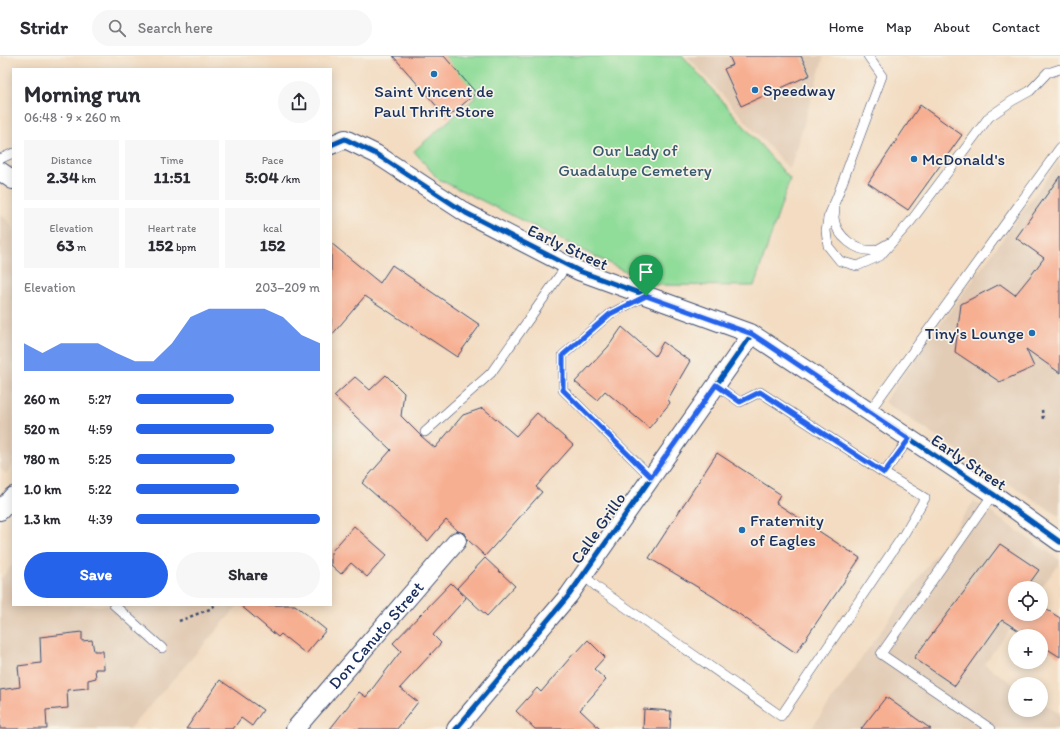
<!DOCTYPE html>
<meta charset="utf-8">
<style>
body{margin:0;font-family:Itim,sans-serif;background:#f7f7f7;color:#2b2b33;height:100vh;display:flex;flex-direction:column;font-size:15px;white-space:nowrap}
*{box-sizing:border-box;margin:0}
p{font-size:13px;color:#7c7c81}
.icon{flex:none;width:22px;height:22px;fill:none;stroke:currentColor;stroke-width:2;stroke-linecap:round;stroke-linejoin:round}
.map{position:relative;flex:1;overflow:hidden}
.side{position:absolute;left:12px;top:12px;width:320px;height:538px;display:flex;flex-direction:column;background:#fff;border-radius:0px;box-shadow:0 2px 10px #0003}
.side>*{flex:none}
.tools{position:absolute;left:1008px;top:525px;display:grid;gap:8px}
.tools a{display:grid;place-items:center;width:40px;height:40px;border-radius:50%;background:#fff;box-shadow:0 2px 10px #0003;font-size:20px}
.pin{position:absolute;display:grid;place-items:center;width:34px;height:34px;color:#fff;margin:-41px -17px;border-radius:50% 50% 50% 0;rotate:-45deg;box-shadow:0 0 4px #0007}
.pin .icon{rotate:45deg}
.round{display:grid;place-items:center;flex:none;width:42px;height:42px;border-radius:21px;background:#f7f7f7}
.overview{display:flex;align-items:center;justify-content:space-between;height:68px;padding:0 12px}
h1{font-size:22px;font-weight:700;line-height:30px}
.stats{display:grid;grid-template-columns:repeat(3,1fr);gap:6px;height:68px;padding:4px 12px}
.stats div{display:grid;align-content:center;border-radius:0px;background:#f7f7f7;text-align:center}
.stats b{font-size:17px;font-weight:700}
.stats small{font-size:11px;font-weight:400}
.stats p{font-size:11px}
.chart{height:112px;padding:8px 12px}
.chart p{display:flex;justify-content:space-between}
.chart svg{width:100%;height:72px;margin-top:4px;fill:#2563eb;opacity:.7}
.button{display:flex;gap:8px;margin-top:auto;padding:8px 12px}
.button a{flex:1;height:46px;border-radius:24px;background:#2563eb;color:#fff;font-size:16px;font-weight:700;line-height:46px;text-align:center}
.button a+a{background:#f7f7f7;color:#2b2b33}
ul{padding:0 12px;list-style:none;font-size:13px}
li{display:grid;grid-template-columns:64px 48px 1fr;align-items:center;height:30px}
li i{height:10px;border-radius:5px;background:#2563eb}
header{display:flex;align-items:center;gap:24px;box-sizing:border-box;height:56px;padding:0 20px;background:#fff;border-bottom:1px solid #e1e1e2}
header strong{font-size:19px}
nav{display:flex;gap:22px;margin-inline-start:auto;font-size:14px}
.search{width:280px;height:36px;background:#f7f7f7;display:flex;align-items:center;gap:10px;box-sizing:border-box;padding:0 14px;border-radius:22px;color:#7c7c81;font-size:15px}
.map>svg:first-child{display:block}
</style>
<header>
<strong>Stridr</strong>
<div class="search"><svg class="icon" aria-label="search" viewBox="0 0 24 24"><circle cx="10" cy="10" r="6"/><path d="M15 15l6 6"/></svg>Search here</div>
<nav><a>Home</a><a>Map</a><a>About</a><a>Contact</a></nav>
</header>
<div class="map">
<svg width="1060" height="673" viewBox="0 0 1060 673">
<rect width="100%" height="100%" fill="#f7f3e8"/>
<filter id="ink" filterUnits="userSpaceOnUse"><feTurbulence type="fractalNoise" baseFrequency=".025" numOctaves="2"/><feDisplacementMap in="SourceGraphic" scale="8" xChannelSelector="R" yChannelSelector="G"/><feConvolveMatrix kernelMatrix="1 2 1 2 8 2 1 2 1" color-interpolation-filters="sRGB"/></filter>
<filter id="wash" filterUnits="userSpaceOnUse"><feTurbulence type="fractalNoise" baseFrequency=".012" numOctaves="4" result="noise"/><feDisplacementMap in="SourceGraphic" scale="16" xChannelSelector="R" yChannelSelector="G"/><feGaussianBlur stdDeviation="0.9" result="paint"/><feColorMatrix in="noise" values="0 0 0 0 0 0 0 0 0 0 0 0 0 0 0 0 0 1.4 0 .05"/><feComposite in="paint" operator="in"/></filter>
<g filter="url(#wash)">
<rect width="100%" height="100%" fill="#f3dcc1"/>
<path fill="#e2ccb6" d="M687 0H824L790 114Z
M1060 104V461L884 346Z
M0 157 13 170V409L6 418 0 412Z
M974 445 1060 504V507L1041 532H1015V558H1022L984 608 1015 629V654H1041V646L1060 658V673H811Z
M13 508V549H239L129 673H0V524Z"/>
<path fill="#90dc99" stroke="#56867c" d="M440 0H683L790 123 754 230 653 229 438 123 414 95 476 41Z"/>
<g id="blocks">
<path fill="#f7af92" d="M393 0H444L476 37 447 62Z
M729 0H801L810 19 741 50 724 13 733 9Z
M920 49 962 79 908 154 868 127Z
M1060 120V317L1026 293 1034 311 1000 326 955 296 961 248 1000 228 1015 239 1032 218 1044 202 1016 182Z
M331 187 380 227 392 209 480 269 457 301 365 240 331 280Z
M622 271 655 300 663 286 690 305 668 343 670 347 649 372 605 335 597 344 575 326 608 291Z
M386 319 404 337 401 360 421 380 435 392 463 359 483 352 516 380 537 357 573 389 536 431 542 436 485 500 467 483 464 477 458 475 446 464 428 485 362 427 391 394 334 340 355 321 370 334Z
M717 397 780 438 776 447 860 502 796 597 714 541 649 502Z
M354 470 387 499 367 521 351 507 341 518 331 509V496Z
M1000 488 1039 514 1026 532H1015V558H1041V550L1060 562V601L1041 589V580H1027L1002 564 955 630 914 602Z
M485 502 515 530 487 560 457 532Z
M451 527 466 542 433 579 441 587 400 632 418 646 397 673H330L359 636 366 641 401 595 393 587Z
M240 549H295L326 574 306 598 281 578 278 581Z
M82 576V585L92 584 94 595H103L104 613H95L96 622 88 624V632L67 634 68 652 46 654 47 673H0V634L20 631 18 610 41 607 40 581Z
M588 584 605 601 594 613 606 624 580 654 600 673H535L516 655 537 632 541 636 575 596 576 597Z
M220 624 263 654 252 670 241 662 233 673H186Z
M886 641 931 673H861Z
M644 653 671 655 670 673H643Z"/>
</g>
</g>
<g filter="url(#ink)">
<use href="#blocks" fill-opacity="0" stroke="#3b496d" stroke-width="1"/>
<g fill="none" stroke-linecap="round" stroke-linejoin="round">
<defs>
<path id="service" d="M868 0 882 20 837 141 828 162 826 175 828 190 840 205 857 210 880 200 894 184 911 165 989 61 1012 45 1030 35 1048 16H1051L1060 13
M0 103 13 97
M835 152C835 155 834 159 834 162 836 180 857 197 875 194 880 193 885 189 889 187
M645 240 610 258 563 299V334L651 421
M716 329 740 346 760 336 884 417
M869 356 1060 92
M425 376 491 317 567 209
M583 519 598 532 781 660 904 478 925 442 884 417 909 383
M114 549 162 592
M991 673 881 598 993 438"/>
<g id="minor">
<path d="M331 89 345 83 376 98 466 157 579 215 752 278 993 438 1060 486"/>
<path d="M0 115 13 124"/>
<path d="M0 455 13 440"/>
<path id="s1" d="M295 673 457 485"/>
<path d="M456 673 569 539 752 278"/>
</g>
</defs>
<use href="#service" stroke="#3b496d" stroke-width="10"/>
<use href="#minor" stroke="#3b496d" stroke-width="20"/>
<path stroke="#3b496d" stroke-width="2.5" stroke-dasharray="3 3" stroke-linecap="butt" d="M1042 354 1043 363
M179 565 210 553 215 549"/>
<use href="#service" stroke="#fff" stroke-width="9"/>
<use href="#minor" stroke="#fff" stroke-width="18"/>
<defs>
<path id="cycleway" d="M331 89 345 83 376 98 466 157 579 215 752 278 993 438 1060 486
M456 673 569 539 752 278"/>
</defs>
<use href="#cycleway" stroke="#f7f3e8" stroke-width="8"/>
<use href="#cycleway" stroke="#0057b8" stroke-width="5"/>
</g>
</g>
<g fill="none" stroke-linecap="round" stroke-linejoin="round" filter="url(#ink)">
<defs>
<path id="route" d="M646 240 752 278 909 383 884 417 760 336 740 346 716 329 651 421 563 334V299L610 258Z"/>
</defs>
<use href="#route" stroke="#fff" stroke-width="8"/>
<use href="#route" stroke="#2563eb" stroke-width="5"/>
</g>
<g fill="#1f6fb2" stroke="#f7f3e8" stroke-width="1.5">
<circle cx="434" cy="18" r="4"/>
<circle cx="755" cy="34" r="4"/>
<circle cx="914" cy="103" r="4"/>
<circle cx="1032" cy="277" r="4"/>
<circle cx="742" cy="474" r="4"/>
</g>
<g text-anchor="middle" stroke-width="3.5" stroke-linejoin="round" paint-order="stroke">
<g font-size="17" fill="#1b2f5e" stroke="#f7f3e8" text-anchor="start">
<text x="763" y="40">Speedway</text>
<text x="434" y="41" text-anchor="middle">Saint Vincent de<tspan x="434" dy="20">Paul Thrift Store</tspan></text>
<text x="922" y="109">McDonald's</text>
<text x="1024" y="283" text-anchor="end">Tiny's Lounge</text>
<text x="750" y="470">Fraternity<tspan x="750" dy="20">of Eagles</tspan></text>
</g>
<g font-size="17" fill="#385a6d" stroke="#f7f3e8">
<text x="635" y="100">Our Lady of<tspan x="635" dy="20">Guadalupe Cemetery</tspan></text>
</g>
<g font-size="17" fill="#1b2f5e" stroke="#f7f3e8">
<text transform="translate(568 191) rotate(25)" y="6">Early Street</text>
<text transform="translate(969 406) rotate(34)" y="6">Early Street</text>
<text transform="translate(598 472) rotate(-55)" y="6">Calle Grillo</text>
<text dy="6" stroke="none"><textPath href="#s1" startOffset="124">Don Canuto Street</textPath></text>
</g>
</g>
</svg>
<div class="tools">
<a><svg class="icon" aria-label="locate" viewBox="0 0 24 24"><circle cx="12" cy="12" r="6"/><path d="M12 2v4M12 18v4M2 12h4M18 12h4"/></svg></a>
<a>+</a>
<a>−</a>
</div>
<div class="pin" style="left:646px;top:240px;background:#1e9e55"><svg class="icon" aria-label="arrive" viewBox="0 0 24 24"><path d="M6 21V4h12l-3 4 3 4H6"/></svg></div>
<section class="side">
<div class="overview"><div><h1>Morning run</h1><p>06:48 · 9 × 260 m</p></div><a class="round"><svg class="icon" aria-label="share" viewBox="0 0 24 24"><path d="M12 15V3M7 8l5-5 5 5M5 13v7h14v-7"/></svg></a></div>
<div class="stats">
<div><p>Distance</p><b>2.34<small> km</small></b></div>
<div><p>Time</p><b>11:51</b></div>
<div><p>Pace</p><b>5:04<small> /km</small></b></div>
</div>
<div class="stats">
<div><p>Elevation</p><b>63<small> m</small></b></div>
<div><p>Heart rate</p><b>152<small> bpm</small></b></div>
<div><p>kcal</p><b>152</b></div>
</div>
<div class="chart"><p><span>Elevation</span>203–209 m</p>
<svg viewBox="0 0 160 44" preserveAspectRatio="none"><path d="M0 44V27L10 33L20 27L30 27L40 27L50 33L60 38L70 38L80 27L90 11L100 6L110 6L120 6L130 6L140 11L150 22L160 27V44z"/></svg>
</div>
<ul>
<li><b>260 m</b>5:27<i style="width:53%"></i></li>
<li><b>520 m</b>4:59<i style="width:75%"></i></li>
<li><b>780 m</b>5:25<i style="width:54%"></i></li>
<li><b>1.0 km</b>5:22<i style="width:56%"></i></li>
<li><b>1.3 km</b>4:39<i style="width:100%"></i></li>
</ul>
<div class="button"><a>Save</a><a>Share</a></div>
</section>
</div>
